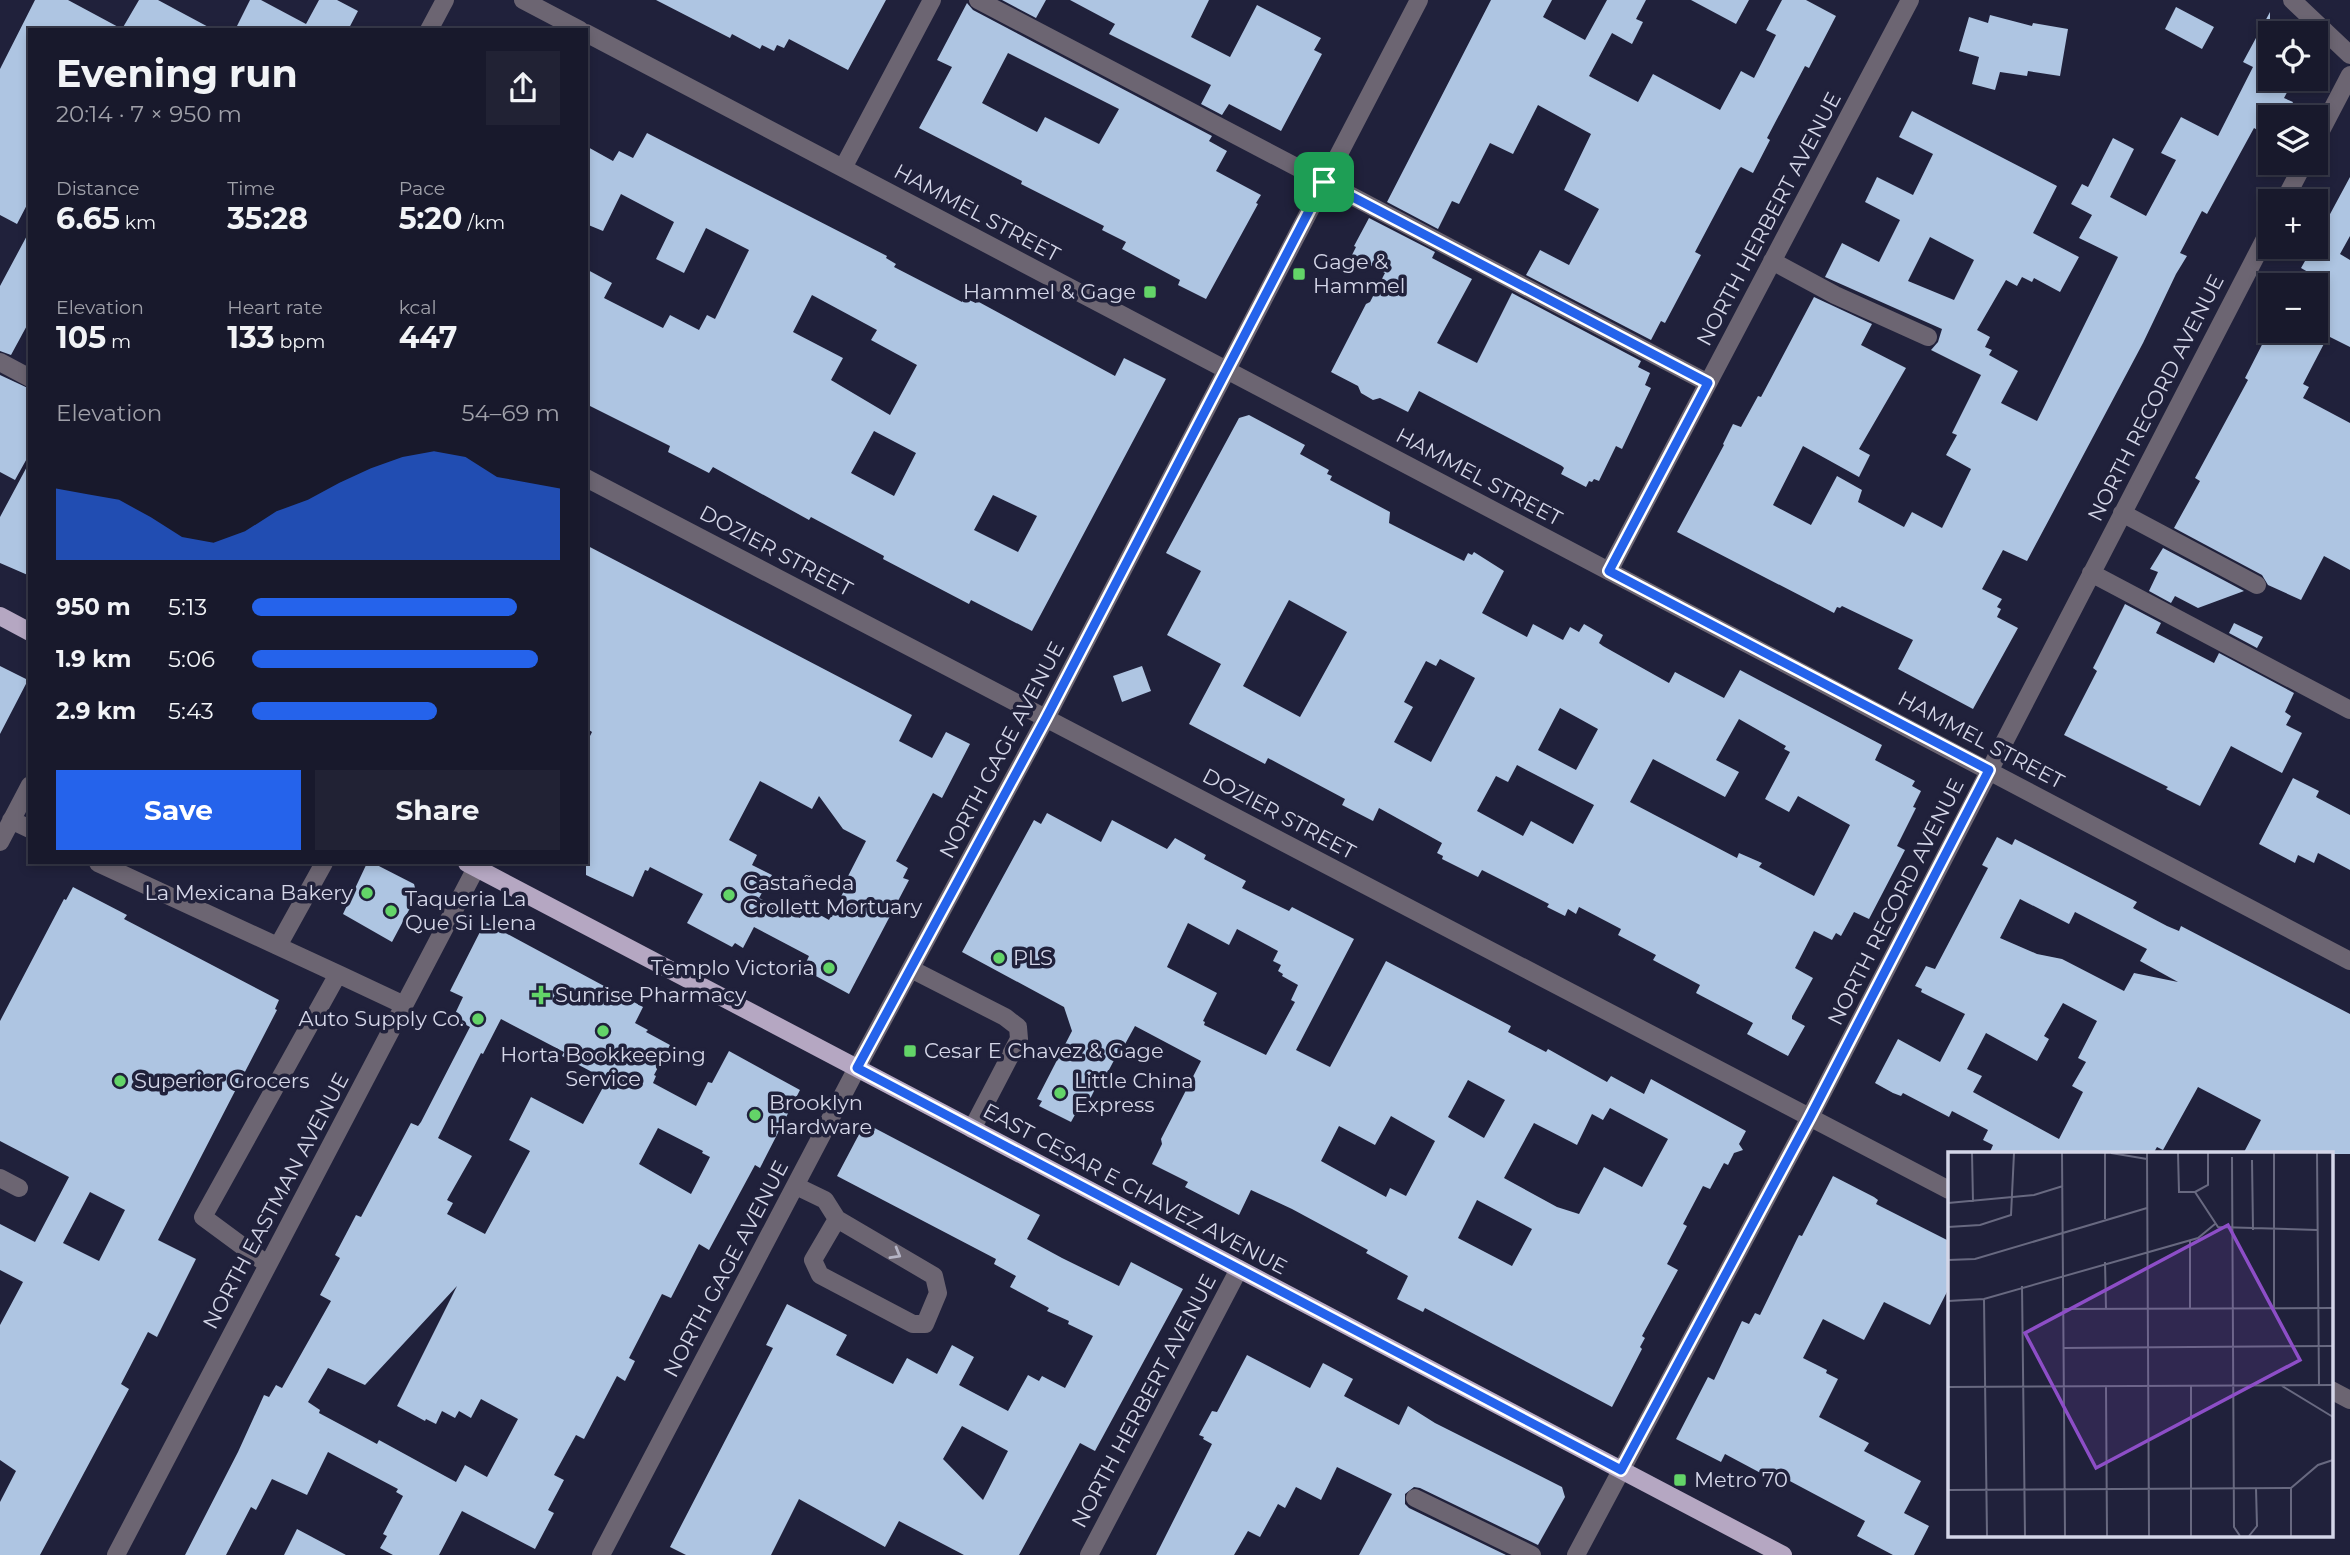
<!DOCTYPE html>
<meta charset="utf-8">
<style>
body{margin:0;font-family:Montserrat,sans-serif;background:#212234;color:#f1f3f6;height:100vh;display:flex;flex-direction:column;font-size:26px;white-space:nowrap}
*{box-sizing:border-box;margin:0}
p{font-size:23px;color:#9fa0a9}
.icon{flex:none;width:38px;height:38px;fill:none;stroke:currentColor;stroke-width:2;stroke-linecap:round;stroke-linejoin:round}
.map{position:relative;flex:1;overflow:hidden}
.sheet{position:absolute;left:28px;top:28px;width:560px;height:836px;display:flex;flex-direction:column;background:#18192c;border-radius:0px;box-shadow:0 4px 10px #0003,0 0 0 2px #363848}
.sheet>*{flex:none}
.buttons{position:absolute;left:2258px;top:21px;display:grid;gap:14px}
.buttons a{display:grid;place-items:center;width:70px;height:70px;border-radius:0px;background:#18192c;box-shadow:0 4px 10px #0003,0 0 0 2px #363848;font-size:35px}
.pin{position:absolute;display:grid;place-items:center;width:60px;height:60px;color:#fff;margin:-30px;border-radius:14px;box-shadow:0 4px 10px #0006}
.round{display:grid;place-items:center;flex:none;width:74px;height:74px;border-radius:0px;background:#212234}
.headline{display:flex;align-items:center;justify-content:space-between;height:119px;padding:0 28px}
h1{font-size:38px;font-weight:700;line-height:52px}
.stats{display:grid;grid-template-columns:repeat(3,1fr);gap:10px;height:119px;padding:7px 28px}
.stats div{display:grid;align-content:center}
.stats b{font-size:30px;font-weight:700}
.stats small{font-size:19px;font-weight:400}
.stats p{font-size:19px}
.chart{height:196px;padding:14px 28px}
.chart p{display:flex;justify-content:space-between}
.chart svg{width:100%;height:126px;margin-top:7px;fill:#2563eb;opacity:.7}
.primary-button{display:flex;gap:14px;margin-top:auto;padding:14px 28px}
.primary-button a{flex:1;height:80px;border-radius:0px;background:#2563eb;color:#fff;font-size:28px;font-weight:700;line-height:80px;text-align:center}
.primary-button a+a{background:#212234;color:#f1f3f6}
ul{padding:0 28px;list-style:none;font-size:23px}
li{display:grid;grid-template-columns:112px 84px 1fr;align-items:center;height:52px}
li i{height:18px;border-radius:9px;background:#2563eb}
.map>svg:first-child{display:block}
</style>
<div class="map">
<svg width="2350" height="1555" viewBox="0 0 2350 1555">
<rect width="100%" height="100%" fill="#20213b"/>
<path fill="#aec5e2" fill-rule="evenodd" d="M35 0H68L122 29 139 0H158L214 30H30V199L17 224 0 215V69Z
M250 0H261L306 24 319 0H337L358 11 348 30H235Z
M656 0H886L848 70 789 39 784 48 777 45 774 51 762 45 760 49 732 34 730 38Z
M1002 0H1046L1036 18Z
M1070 0H1209L1191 37 1230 57 1257 5 1321 38 1314 50 1322 54 1281 131 1229 104 1222 115 1201 104 1211 85 1109 34 1115 24Z
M1491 0H1552L1543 17 1585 40 1607 0H1646L1636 19 1643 22 1632 44 1612 33 1589 76 1638 102 1653 74 1720 110 1741 71 1754 78 1776 35 1766 30 1782 0H1806L1836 16 1809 68 1805 66 1767 138 1770 140 1753 173 1741 167 1739 169 1695 252 1701 255 1665 323 1661 321 1651 340 1526 275 1540 250 1569 265 1599 209 1564 190 1591 134 1538 105 1513 154 1490 143 1459 204 1452 201 1438 229 1387 202Z
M1691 0H1749L1736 24Z
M967 3 973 10 1212 136 1209 141 1227 151 1216 171 1261 195 1256 203 1258 204 1206 299 1178 285 1180 280 1122 249 1126 242 1102 230 1104 226 1021 184 1022 181 919 128 952 67 937 60ZM1008 53 1119 109 1099 144 1045 117 1037 132 982 103Z
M2176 7 2214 27 2202 49 2165 29Z
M2270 12V79H2294L2284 98 2293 102 2286 117H2270V137L2254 128 2207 214 2202 211 2180 253 2187 256 2176 274 2143 343 2027 561 2003 550 1982 589 2002 599 1997 607 2001 609 1997 617 2018 628 1973 709 1898 669 1913 640 1842 606 1840 608 1837 607 1834 613 1677 532 1724 445 1723 444 1733 424 1741 427 1758 396 1761 397 1814 297 1872 324 1861 345 1906 368 1859 449 1870 455 1859 477 1803 446 1773 505 1811 525 1837 476 1862 490 1858 502 1904 527 1912 512 1942 528 1971 469 1946 455 1957 435 1952 433 1981 375 1931 350 1938 342 1942 329 1825 277 1842 243 1879 262 1900 220 1865 202 1877 177 1913 195 1933 154 1899 137 1912 111 2057 186 2033 233 2079 257 2060 292 2034 278 2032 282 2022 277 2017 286 2006 280 1977 330 1990 337 1985 347 1992 350 1989 355 2018 371 2001 403 2037 421 2118 257 2079 238 2092 215 2071 204 2082 184 2088 187 2113 138 2134 149 2110 197 2146 216 2176 160 2161 153 2181 117 2218 136 2253 67 2243 62ZM1930 237 1974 260 1954 300 1908 281Z
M1990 15 2032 26 2033 23 2068 29 2060 76 2028 71 2027 76 2000 72 1995 90 1972 84 1979 57 1959 51 1969 17 1988 23Z
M647 133 887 256 886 258 896 264 894 267 962 302 964 298 976 303 977 301 1115 376 1124 358 1166 379 1032 631 971 600 969 604 883 559 884 556 811 517 809 520 713 467 709 473 668 452 670 446 586 404V269L612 283 604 298 663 328 670 315 699 330 707 315 715 319 749 250 706 228 684 273 656 259 674 222 621 194 603 231 586 224V146L613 161 619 151 633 158ZM812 295 877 330 871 340 917 365 890 415 831 380 843 358 793 332ZM874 431 916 453 894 496 851 473ZM993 495 1037 516 1018 552 974 530Z
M2350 177V236L2340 254 2350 260V347L2328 336 2303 384 2309 387 2303 398 2350 423V570L2324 556 2301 600 2268 585 2262 575 2174 528 2200 481 2195 478 2248 380 2245 378 2269 331H2318L2315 329V276L2301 268 2313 247H2315V242Z
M1369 218 1435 252 1432 258 1472 279 1437 343 1477 363 1512 293 1641 361 1638 367 1650 373 1645 385 1651 388 1622 449 1616 446 1599 481 1594 479 1592 482 1589 481 1586 487 1561 474 1564 468 1562 466 1419 391 1408 412 1380 398 1373 400 1361 393 1358 386 1331 372 1366 304 1370 302 1385 273 1352 255 1356 247 1354 246Z
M30 230V320L11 355 0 351V286Z
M0 375 30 389V453L15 480 0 472Z
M1249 415 1305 445 1300 454 1329 470 1327 474 1332 476 1330 480 1390 512 1389 523 1464 561 1468 553 1472 555 1474 552 1504 571 1482 613 1527 637 1533 624 1563 640 1570 627 1579 632 1584 624 1603 635 1599 643 1603 646 1669 683 1675 672 1724 698 1740 670 1882 745 1875 760 1915 781 1912 786 1921 791 1913 807 1916 808 1897 846 1905 850 1869 919 1854 912 1841 936 1836 933 1832 940 1814 931 1795 968 1813 978 1792 1016V1019L1805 1026 1788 1056 1747 1034 1753 1023 1696 993 1700 985 1653 960 1656 955 1618 935 1621 929 1579 907 1576 914 1568 909 1565 916 1547 907 1549 904 1482 870 1478 877 1442 859 1443 856 1437 853 1442 843 1379 808 1373 821 1342 805 1345 799 1268 758 1265 764 1189 724 1221 664 1167 635 1201 571 1166 553 1239 418ZM1289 600 1347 632 1300 717 1243 686ZM1440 659 1475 678 1431 762 1394 742 1413 707 1404 702 1426 661 1436 666ZM1560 708 1598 729 1576 770 1538 750ZM1739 719 1786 746 1784 749 1790 752 1765 799 1789 812 1798 796 1850 825 1814 896 1759 867 1762 863 1739 853 1737 858 1630 802 1653 759 1725 797 1739 772 1716 760ZM1517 765 1594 805 1573 844 1531 821 1523 836 1477 811 1496 776 1508 782Z
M30 461V576L0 563V517Z
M586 545 912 715 899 741 932 758 946 732 970 744 942 798 933 793 896 861 908 868 903 878 909 880 849 994 803 969 809 956 754 927 743 948 735 943 732 947 687 923 703 894 650 867 648 871 645 870 633 897 586 875V744L592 732 586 728ZM760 781 812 809 819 796 843 829 866 841 845 882 848 883 829 920 806 907 800 918 759 898 772 875 752 865 757 855 729 840Z
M2163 548 2244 591 2198 608 2175 596 2171 603 2149 591 2158 572 2150 569Z
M2125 604 2161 623 2156 633 2214 663 2219 653 2294 693 2285 712 2291 716 2286 725 2302 733 2282 773 2231 746 2200 806 2166 789 2168 787 2064 735 2097 671 2093 668Z
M2234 623 2263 637 2257 648 2229 633Z
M0 666 28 680 0 734Z
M1142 666 1151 691 1122 702 1113 676Z
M2293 778 2319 791 2316 797 2350 815V870L2318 853 2314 863 2298 855 2295 863 2259 844Z
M1047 813 1101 842 1112 820 1167 849 1175 838 1206 855 1204 859 1246 881 1242 888 1289 911 1292 907 1354 939 1296 1050 1330 1067 1386 961 1511 1026 1508 1032 1546 1052 1548 1049 1607 1082 1611 1076 1644 1094 1651 1079 1746 1131 1739 1144 1743 1150 1734 1153 1728 1165 1724 1163 1710 1189 1703 1186 1683 1224 1687 1226 1667 1264 1678 1270 1642 1336 1645 1338 1640 1347 1642 1349 1612 1407 1425 1308 1423 1312 1397 1299 1408 1276 1366 1253 1368 1250 1292 1209 1251 1190 1239 1215 1185 1187 1188 1182 1152 1164 1162 1144 1161 1139 1201 1061 1135 1026 1124 1046 1122 1045 1100 1087 1097 1085 1088 1103 1083 1100 1071 1122 1039 1106 1042 1101 1037 1099 1072 1031 1064 1007 962 952 1034 820 1041 824ZM1188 923 1229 945 1237 929 1278 951 1273 961 1281 965 1278 971 1283 974 1282 976 1298 985 1291 1000 1295 1002 1266 1055 1204 1025 1205 1022 1203 1021 1217 993 1167 967ZM1468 1080 1505 1100 1484 1138 1448 1117ZM1610 1108 1668 1139 1642 1187 1604 1167 1579 1214 1557 1207 1504 1178 1534 1123 1577 1145 1592 1114 1603 1120ZM1391 1116 1435 1141 1406 1196 1390 1188 1386 1197 1321 1161 1339 1126 1375 1145ZM1477 1200 1532 1229 1512 1266 1458 1238Z
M1997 837 2012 845 2015 839 2137 902 2133 908 2167 926 2179 931 2181 926 2350 1014V1154H2243L2261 1120 2198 1087 2163 1150 2157 1147 2153 1154H1989L1993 1145 1983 1140 1988 1130 1952 1111 1949 1117 1903 1093 1901 1096 1893 1093 1875 1083 1898 1039 1940 1062 1965 1014 1921 992 1922 989 1915 986 1926 966 1935 969 1988 868 1982 865ZM2020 899 2069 924 2075 912 2147 949 2140 961 2178 982 2134 973 2124 991 2062 959 2037 954 2000 938ZM2063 1003 2097 1021 2078 1058 2086 1062 2072 1086 2083 1092 2059 1139 1973 1092 1982 1076 1967 1069 1986 1033 2037 1061 2049 1039 2044 1036Z
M367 863H373L414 884 417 895 392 942 343 914Z
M73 887 127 915 124 919 279 1000 275 1009 277 1010 158 1240 196 1259 157 1337 148 1332 121 1384 129 1389 40 1555H0V1502L16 1471 0 1460V1325L23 1282 0 1270V1224L35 1242 69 1177 0 1141V1021L64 899 66 900ZM90 1192 125 1210 99 1261 63 1243Z
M485 922 643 1007 635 1023 648 1030 646 1032 670 1045 654 1075 656 1076 653 1083 696 1106 708 1082 712 1083 729 1051 800 1090 760 1168 755 1165 709 1250 699 1244 671 1298 662 1294 629 1358 635 1361 625 1381 617 1376 584 1439 576 1435 554 1475 564 1480 548 1510 554 1513 535 1549 462 1511 439 1555H393L380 1548 387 1536 383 1534 403 1496 396 1492 398 1489 328 1452 307 1495 272 1479 256 1510 251 1507 226 1555H185L238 1452 264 1395 269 1397 276 1385 282 1388 331 1301 320 1295 340 1258 335 1255 356 1215 361 1217 411 1123 418 1126 421 1122 470 1027 453 1018 463 997 450 991ZM501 1019 564 1052 562 1056 607 1080 583 1124 531 1097 509 1140 530 1151 485 1234 447 1214 453 1203 447 1200 472 1156 438 1138 481 1053 483 1054ZM658 1128 703 1151 702 1153 710 1157 691 1194 639 1164ZM457 1286 397 1406 425 1421 426 1419 436 1424 442 1411 455 1418 459 1411 471 1418 481 1399 518 1419 487 1477 465 1465 456 1482 379 1440 377 1444 319 1413 320 1410 308 1402 328 1368 365 1385Z
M865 1123 1040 1215 1027 1239 1062 1258 1119 1286 1131 1262 1183 1289 1095 1451 1080 1443 1019 1555H964L899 1521 885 1547 799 1499 771 1555H686L670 1547 773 1348 766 1345 787 1304 847 1335 836 1355 893 1384 907 1358 937 1374 952 1345 974 1357 959 1385 1008 1411 1028 1375 1039 1381 1042 1376 1065 1388 1093 1336 1068 1324 1069 1321 1047 1311 1049 1308 1010 1287 1016 1276 994 1264 996 1259 837 1176ZM962 1426 1008 1451 983 1500 943 1459Z
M1833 1176 1874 1197 1878 1200 1876 1204 1949 1241V1288L1930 1325 1884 1302 1864 1340 1823 1319 1803 1358 1827 1370 1826 1373 1838 1379 1819 1417 1869 1443 1864 1451 1921 1481 1904 1513 1929 1526 1914 1555H1893L1857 1536 1865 1521 1773 1472 1770 1478 1725 1454 1721 1462 1676 1439 1708 1377 1714 1380 1742 1321 1749 1324 1755 1313 1760 1315 1799 1235 1802 1236Z
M1247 1355 1310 1388 1323 1363 1353 1379 1344 1396 1399 1425 1408 1406 1435 1423 1562 1487 1565 1497 1538 1545 1420 1488 1414 1487 1405 1494V1504L1409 1508 1506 1555H1359L1392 1494 1337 1467 1321 1500 1296 1487 1285 1508 1278 1504 1260 1537 1248 1531 1234 1555H1156L1212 1444 1203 1439 1204 1437 1199 1435 1212 1411 1217 1412Z
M297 1529 346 1555H284Z"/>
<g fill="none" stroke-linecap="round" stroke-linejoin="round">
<path stroke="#6c6572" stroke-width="18" d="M523 0 580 30
M978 0 1708 383
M2292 0 2350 55
M429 30 445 0
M586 33 2350 961
M2315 142 2350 75
M843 168 932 0
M2284 201 2304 163
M1772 261 1835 295 1928 337
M0 362 30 378
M586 478 1949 1190
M2122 513 2257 585
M1609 571 1910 0
M2091 573 2350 710
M11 820 30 829
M0 842 30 785
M98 863 338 974 203 1217 268 1265
M278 946 324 863
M911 969 1005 1017 1018 1027 1019 1039 972 1129
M338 974 404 1005
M0 1178 19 1188
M796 1186 825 1200 837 1219 934 1276 938 1293 925 1324H913L820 1275 813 1260 837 1219
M2331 1390 2350 1400
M1415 1498 1532 1555
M116 1555 476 868
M601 1555 857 1068 1046 718 1419 0
M1089 1555 1239 1269
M1576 1555 1810 1117 2270 229"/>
<path stroke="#b5a7c2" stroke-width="18" d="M0 616 30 632
M467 863 1783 1555"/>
</g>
<defs><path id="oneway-chevron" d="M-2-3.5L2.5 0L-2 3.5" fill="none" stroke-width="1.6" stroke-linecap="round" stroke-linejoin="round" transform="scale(1.75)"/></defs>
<use stroke="#b5b4c5" href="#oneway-chevron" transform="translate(896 1254) rotate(30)"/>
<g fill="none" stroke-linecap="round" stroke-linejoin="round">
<defs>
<path id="route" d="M1324 182 1708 383 1609 571 1989 770 1810 1117 1621 1470 857 1068 1046 718Z"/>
</defs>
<use href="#route" stroke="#fff" stroke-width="14"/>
<use href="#route" stroke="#2563eb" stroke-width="9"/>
</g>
<g fill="#63d468" stroke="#20213b" stroke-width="2.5">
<rect x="1292" y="267" width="14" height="14" rx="3.5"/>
<rect x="1143" y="285" width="14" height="14" rx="3.5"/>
<circle cx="367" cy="893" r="7"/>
<circle cx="729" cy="895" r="7"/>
<circle cx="391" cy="911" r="7"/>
<circle cx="999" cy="958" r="7"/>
<circle cx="829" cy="968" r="7"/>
<path d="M537.5 984.5h7v7h7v7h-7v7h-7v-7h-7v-7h7z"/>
<circle cx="478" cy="1019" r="7"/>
<circle cx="603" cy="1031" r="7"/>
<rect x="903" y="1044" width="14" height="14" rx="3.5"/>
<circle cx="120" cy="1081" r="7"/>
<circle cx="1060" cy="1093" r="7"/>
<circle cx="755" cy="1115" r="7"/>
<rect x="1673" y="1473" width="14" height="14" rx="3.5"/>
</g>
<g text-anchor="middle" stroke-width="7" stroke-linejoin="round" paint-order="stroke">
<g font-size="21" fill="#d4d6e8" stroke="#20213b">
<text transform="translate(977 213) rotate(28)" y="7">HAMMEL STREET</text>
<text transform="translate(1769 219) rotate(-62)" y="7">NORTH HERBERT AVENUE</text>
<text transform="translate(2156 398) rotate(-63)" y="7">NORTH RECORD AVENUE</text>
<text transform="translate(1479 477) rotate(28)" y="7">HAMMEL STREET</text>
<text transform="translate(776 551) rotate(28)" y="7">DOZIER STREET</text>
<text transform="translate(1981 740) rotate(28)" y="7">HAMMEL STREET</text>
<text transform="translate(1002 750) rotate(-62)" y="7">NORTH GAGE AVENUE</text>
<text transform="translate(1279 814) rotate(28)" y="7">DOZIER STREET</text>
<text transform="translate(1896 902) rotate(-63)" y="7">NORTH RECORD AVENUE</text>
<text transform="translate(1135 1189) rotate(28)" y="7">EAST CESAR E CHAVEZ AVENUE</text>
<text transform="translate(276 1201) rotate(-62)" y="7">NORTH EASTMAN AVENUE</text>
<text transform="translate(726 1269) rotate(-62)" y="7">NORTH GAGE AVENUE</text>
<text transform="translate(1144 1401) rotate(-62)" y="7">NORTH HERBERT AVENUE</text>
</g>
<g font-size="21" fill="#d4d6e8" stroke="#20213b" text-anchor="start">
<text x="1313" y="269">Gage &amp;<tspan x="1313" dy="24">Hammel</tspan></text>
<text x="1136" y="299" text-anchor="end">Hammel &amp; Gage</text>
<text x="743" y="890">Castañeda<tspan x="743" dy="24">Crollett Mortuary</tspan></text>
<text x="353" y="900" text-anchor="end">La Mexicana Bakery</text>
<text x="405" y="906">Taqueria La<tspan x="405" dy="24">Que Si Llena</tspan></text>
<text x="1013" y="965">PLS</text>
<text x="815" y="975" text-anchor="end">Templo Victoria</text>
<text x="555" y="1002">Sunrise Pharmacy</text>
<text x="464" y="1026" text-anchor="end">Auto Supply Co.</text>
<text x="924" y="1058">Cesar E Chavez &amp; Gage</text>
<text x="603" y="1062" text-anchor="middle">Horta Bookkeeping<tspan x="603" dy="24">Service</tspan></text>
<text x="134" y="1088">Superior Grocers</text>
<text x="1074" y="1088">Little China<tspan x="1074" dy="24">Express</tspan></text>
<text x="769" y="1110">Brooklyn<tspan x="769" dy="24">Hardware</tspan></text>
<text x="1694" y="1487">Metro 70</text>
</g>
</g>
<g transform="translate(1948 1152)">
<rect width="385" height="385" fill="#20213b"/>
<path fill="none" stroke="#686980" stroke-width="2" d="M24 1 25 50M114 1 117 384M157 1V67M163 1 199 7M199 1 201 384M230 1 231 40H247L270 75 369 78M326 1V156M369 1 371 233M284 5 286 375 292 384M304 8 305 78M247 40 260 33V1M0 51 86 43 115 34M0 75 32 73 63 63 66 1M242 89V157M0 108 27 107 199 56M157 110 158 157M74 134 77 384M36 147 39 384M0 149 36 147 250 86 267 72M115 157 385 156M115 196 385 194M158 234 159 384M243 234V384M334 234 385 265M0 235 385 233M343 336V384M0 338 343 336 370 313 385 308M0 351V384M301 384 309 374 308 336"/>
<path fill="#8d4ec7" fill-opacity="0.15" stroke="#8d4ec7" stroke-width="3.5" d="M280 73 352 208 148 316 77 181Z"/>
<rect width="385" height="385" fill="none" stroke="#d4d6e8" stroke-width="3.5"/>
</g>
</svg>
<div class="buttons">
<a><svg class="icon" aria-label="locate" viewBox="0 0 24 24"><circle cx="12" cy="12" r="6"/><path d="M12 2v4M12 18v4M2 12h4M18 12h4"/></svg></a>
<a><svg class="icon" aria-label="layers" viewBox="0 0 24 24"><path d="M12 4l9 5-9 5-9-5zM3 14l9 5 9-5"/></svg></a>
<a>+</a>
<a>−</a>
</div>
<div class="pin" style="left:1324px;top:182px;background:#1e9e55"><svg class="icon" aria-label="arrive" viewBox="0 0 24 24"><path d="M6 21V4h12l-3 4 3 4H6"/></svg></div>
<section class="sheet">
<div class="headline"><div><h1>Evening run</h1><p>20:14 · 7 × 950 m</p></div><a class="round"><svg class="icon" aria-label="share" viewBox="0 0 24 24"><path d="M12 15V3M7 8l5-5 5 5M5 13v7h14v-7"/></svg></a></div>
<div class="stats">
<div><p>Distance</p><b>6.65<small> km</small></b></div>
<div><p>Time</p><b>35:28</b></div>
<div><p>Pace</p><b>5:20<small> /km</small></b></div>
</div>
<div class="stats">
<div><p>Elevation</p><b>105<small> m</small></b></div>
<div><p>Heart rate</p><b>133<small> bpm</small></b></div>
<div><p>kcal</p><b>447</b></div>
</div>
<div class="chart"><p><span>Elevation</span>54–69 m</p>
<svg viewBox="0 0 160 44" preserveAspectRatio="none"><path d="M0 44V19L10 21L20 23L30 29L40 36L50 38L60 34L70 27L80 23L90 17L100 12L110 8L120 6L130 8L140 15L150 17L160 19V44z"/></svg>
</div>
<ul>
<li><b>950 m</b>5:13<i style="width:86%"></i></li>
<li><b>1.9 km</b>5:06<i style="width:93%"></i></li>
<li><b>2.9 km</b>5:43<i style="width:60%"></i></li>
</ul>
<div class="primary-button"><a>Save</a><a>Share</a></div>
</section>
</div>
